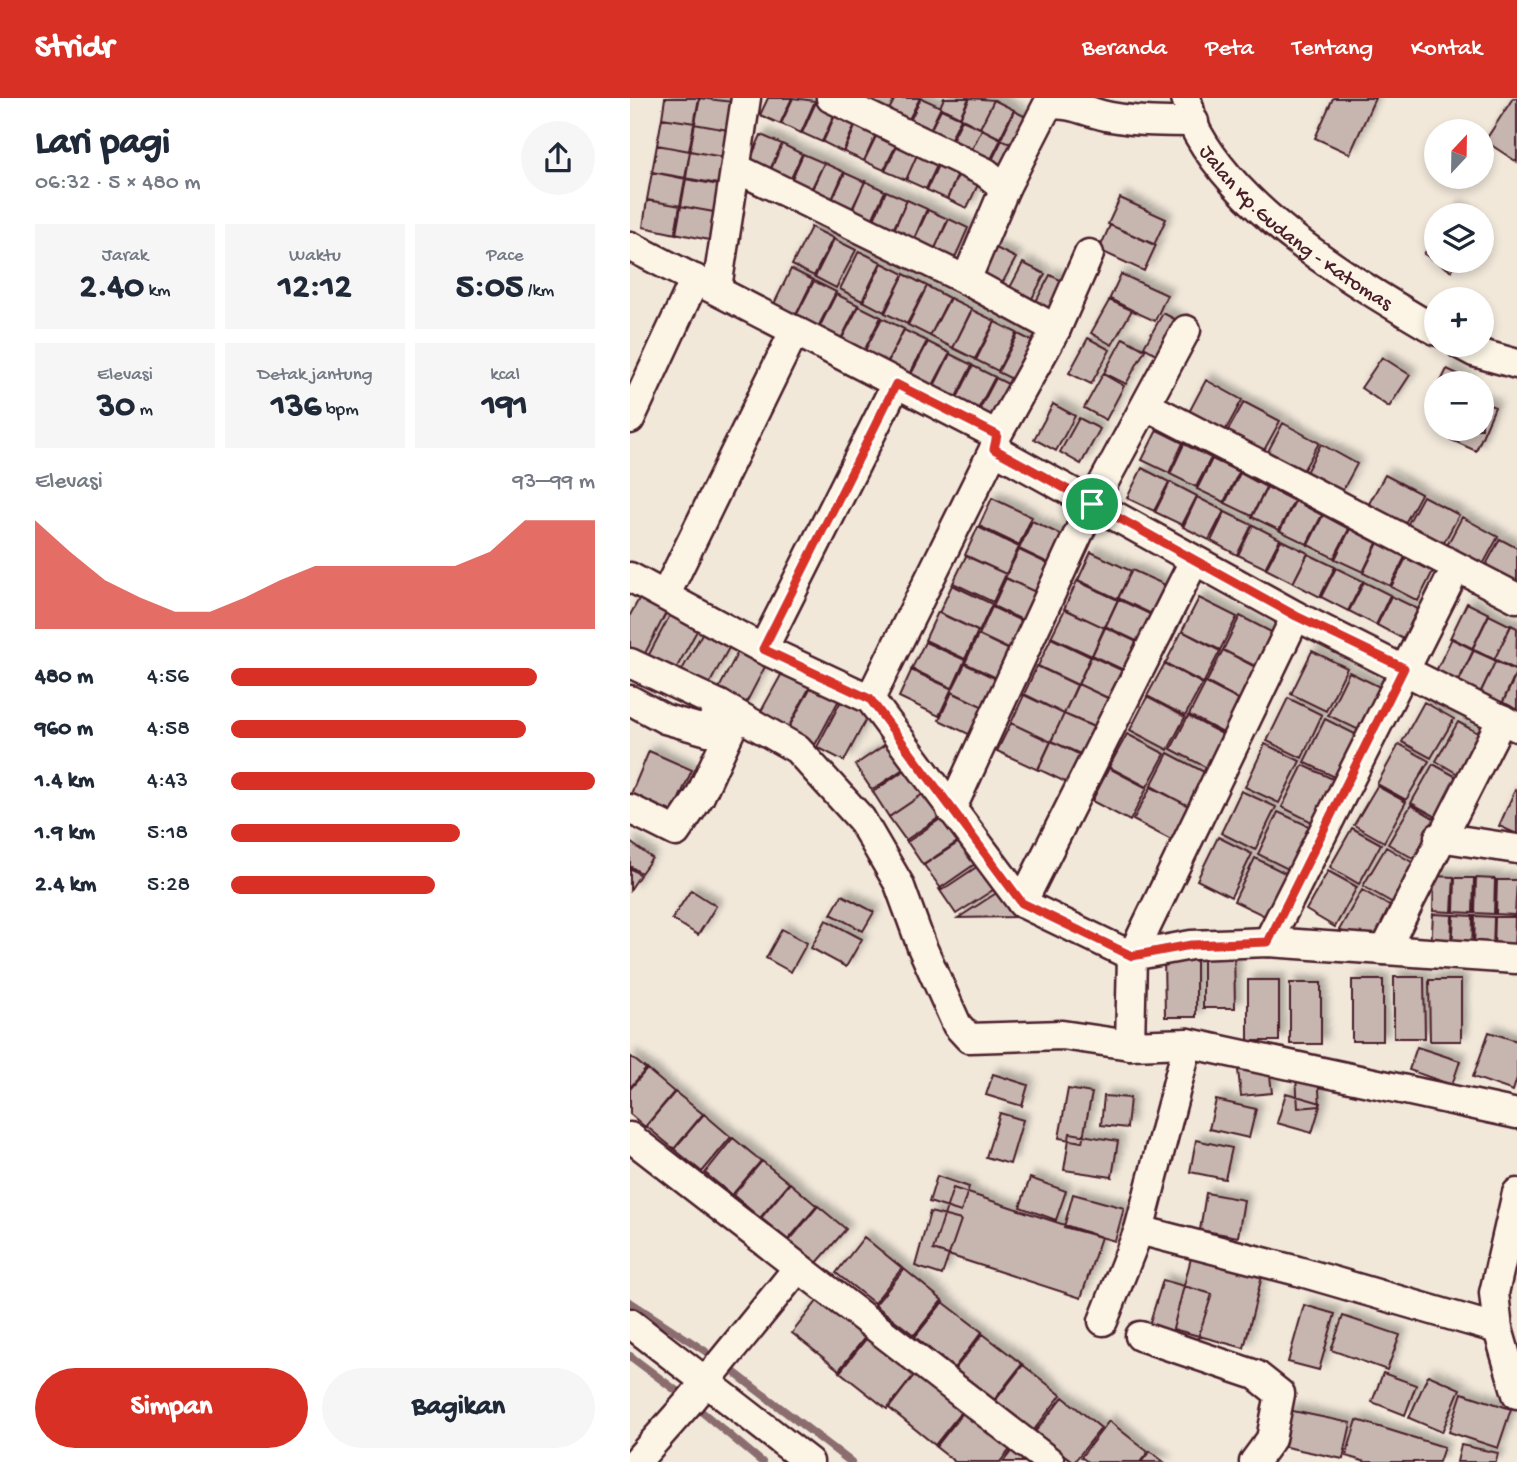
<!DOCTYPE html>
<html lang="id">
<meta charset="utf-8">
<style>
body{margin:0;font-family:"Gochi Hand",sans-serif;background:#f6f6f7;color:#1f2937;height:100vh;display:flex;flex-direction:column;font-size:26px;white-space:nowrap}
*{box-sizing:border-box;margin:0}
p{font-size:23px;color:#747a83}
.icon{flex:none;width:38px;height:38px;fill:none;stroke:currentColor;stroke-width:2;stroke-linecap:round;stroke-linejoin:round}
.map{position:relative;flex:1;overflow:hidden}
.side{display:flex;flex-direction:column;background:#fff;width:630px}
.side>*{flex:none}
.needle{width:46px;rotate:22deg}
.controls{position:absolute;left:794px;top:21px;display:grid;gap:14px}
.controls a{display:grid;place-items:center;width:70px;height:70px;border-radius:50%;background:#fff;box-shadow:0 4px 10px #0003;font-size:35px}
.pin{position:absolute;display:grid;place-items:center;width:60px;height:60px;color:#fff;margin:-30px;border:4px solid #fff;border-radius:50%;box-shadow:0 2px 7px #0007}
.round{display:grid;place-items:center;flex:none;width:74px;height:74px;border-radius:37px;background:#f6f6f7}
.overview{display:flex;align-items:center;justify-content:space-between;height:119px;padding:0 35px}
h1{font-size:38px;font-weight:700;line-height:52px}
.stats{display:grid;grid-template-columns:repeat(3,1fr);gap:10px;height:119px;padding:7px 35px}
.stats div{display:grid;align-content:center;border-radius:0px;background:#f6f6f7;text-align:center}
.stats b{font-size:35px;font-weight:700}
.stats small{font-size:19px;font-weight:400}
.stats p{font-size:19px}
.chart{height:196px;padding:14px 35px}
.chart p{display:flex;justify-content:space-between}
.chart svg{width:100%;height:126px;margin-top:7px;fill:#d93025;opacity:.7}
.action{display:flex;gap:14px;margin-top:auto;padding:14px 35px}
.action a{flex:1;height:80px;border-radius:42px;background:#d93025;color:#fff;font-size:28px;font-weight:700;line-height:80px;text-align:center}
.action a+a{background:#f6f6f7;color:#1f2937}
ul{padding:0 35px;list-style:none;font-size:23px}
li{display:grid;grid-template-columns:112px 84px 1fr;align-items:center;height:52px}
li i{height:18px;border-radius:9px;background:#d93025}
header{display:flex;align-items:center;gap:42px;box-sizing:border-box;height:98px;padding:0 35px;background:#d93025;color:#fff}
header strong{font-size:33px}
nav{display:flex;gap:38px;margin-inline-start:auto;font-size:24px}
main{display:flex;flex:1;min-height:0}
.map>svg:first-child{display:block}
</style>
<header>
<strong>Stridr</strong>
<nav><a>Beranda</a><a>Peta</a><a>Tentang</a><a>Kontak</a></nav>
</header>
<main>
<section class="side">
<div class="overview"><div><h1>Lari pagi</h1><p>06:32 · 5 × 480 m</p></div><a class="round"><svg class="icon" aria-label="share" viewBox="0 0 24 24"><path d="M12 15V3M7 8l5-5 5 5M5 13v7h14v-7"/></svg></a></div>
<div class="stats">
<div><p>Jarak</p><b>2.40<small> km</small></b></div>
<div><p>Waktu</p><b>12:12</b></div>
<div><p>Pace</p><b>5:05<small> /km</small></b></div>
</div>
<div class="stats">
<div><p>Elevasi</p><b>30<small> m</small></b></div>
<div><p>Detak jantung</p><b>136<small> bpm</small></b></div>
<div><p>kcal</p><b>191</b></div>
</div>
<div class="chart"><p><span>Elevasi</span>93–99 m</p>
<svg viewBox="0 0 160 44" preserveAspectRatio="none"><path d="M0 44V6L10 17L20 27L30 33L40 38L50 38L60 33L70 27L80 22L90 22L100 22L110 22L120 22L130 17L140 6L150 6L160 6V44z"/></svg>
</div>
<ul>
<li><b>480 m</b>4:56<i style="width:84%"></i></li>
<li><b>960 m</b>4:58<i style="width:81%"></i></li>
<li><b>1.4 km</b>4:43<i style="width:100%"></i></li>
<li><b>1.9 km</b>5:18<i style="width:63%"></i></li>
<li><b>2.4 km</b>5:28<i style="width:56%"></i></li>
</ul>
<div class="action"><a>Simpan</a><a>Bagikan</a></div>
</section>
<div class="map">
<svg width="887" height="1364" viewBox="0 0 887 1364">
<defs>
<filter id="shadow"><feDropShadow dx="6" dy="-6" stdDeviation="3.5" flood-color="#0004"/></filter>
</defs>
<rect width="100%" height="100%" fill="#f1e8da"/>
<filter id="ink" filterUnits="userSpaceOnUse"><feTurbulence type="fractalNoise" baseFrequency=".0143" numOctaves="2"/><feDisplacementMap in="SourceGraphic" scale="14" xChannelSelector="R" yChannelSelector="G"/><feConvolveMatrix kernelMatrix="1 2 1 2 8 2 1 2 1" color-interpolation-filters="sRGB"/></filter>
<g filter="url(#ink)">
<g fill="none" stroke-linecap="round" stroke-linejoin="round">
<path stroke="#8b6d6f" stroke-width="8" d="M0 1204 75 1253
M0 1258 48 1294
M101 1272 221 1364
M66 1309 132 1364"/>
</g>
<path fill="#c7b6af" stroke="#4a1f2b" stroke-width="2" filter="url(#shadow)" d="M35 0H70L65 25 32 20Z
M69 0 103 4 98 32 64 26Z
M138 0H162L150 26 130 17Z
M163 0 185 3 171 35 151 26Z
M240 0H265L257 16 238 6Z
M265 0H290L277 25 257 16Z
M291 0 311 9 298 36 278 27Z
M314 0H339L330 19 310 9Z
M340 0 364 2 350 30 330 20Z
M703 0H745L720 56 685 40Z
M883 0H887V64L855 43Z
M364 2 384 12 370 40 350 30Z
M186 4 206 13 192 44 172 35Z
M311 11 331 20 317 48 297 39Z
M207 13 227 22 213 54 193 44Z
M384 13 404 23 390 51 371 41Z
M32 20 65 25 60 53 27 47Z
M228 22 248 32 234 63 214 54Z
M332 22 352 31 338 59 318 50Z
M64 26 98 32 93 59 59 53Z
M352 31 371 41 357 69 338 59Z
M249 32 269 41 254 72 234 63Z
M131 37 152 46 137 78 117 69Z
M270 41 290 50 276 82 255 73Z
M372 42 392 52 377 80 358 70Z
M152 46 172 56 158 87 138 78Z
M27 47 60 53 56 80 22 74Z
M290 50 311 59 296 91 276 82Z
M60 53 93 59 88 86 55 80Z
M173 56 194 65 179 96 159 87Z
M311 60 331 69 317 101 297 92Z
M194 65 214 74 200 106 180 96Z
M332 69 352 78 337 110 317 101Z
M22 74 56 81 51 108 17 102Z
M215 75 235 84 220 115 200 106Z
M55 81 89 87 84 114 50 108Z
M235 83 255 93 241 124 221 115Z
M256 93 277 102 262 134 243 124Z
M490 100 536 121 524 147 478 126Z
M17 102 51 108 46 136 13 129Z
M277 102 297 111 283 143 263 134Z
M50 108 84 114 79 142 45 135Z
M825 109 839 117H820Z
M298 112 318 121 304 153 283 144Z
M319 121 338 130 324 162 304 152Z
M480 127 526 147 514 173 469 152Z
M181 129 203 140 184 178 162 167Z
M807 137V163H828L821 173 794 156Z
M204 141 226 152 206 190 185 179Z
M364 149 386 160 368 193 346 182Z
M229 153 251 164 232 203 210 191Z
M252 165 274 176 254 214 233 203Z
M393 165 415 176 398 208 376 197Z
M161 171 183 182 164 221 142 210Z
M274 176 297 188 277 226 255 215Z
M491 176 537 197 525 223 479 202Z
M420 177 442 188 425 220 403 209Z
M184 183 206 194 186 233 164 222Z
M297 188 319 200 300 238 278 227Z
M206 196 228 207 209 245 187 234Z
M320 200 342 211 323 250 300 238Z
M480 201 502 212 482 247 461 235Z
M229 208 251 219 232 257 209 246Z
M342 212 365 223 345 261 323 250Z
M533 215 554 226 535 261 514 249Z
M252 220 274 231 255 269 232 258Z
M365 224 387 235 368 273 346 262Z
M274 232 297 243 277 281 255 270Z
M388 236 410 247 390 285 368 274Z
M458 240 480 252 461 286 439 275Z
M493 240 515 252 496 286 474 275Z
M298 244 320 255 300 293 278 282Z
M320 256 342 267 323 305 301 294Z
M752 259 780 277 759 309 731 290Z
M343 268 365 279 345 317 324 306Z
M817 271 841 282 840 285H810Z
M473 276 494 288 476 322 454 310Z
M366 280 388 291 368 329 346 318Z
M576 282 612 302 594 335 558 316Z
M614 304 650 323 632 356 596 336Z
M852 304 865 309 846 353 817 340 821 331H852Z
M423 306 445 318 426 353 404 341Z
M449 320 470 331 451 366 430 354Z
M653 325 689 345 670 378 635 359Z
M527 332 553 345 539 375 512 362Z
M554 346 581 360 566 389 540 376Z
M691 346 727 366 709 399 673 380Z
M582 361 609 374 594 404 567 391Z
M512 370 539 384 524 413 497 400Z
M610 375 636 389 622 418 595 405Z
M755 377 791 396 773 429 737 409Z
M540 384 567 398 552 427 525 414Z
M637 389 664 403 649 432 622 419Z
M793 398 829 417 811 450 775 431Z
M567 399 594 413 579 442 553 429Z
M362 400 402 419 389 447 349 428Z
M665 403 692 417 677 446 650 433Z
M595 414 622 427 607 457 581 443Z
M693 417 719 431 704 460 678 447Z
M832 419 868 439 850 472 814 453Z
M402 423 442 442 429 470 389 451Z
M623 427 650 441 635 470 608 457Z
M348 429 389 449 376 476 335 457Z
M720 431 747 445 733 474 705 461Z
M870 441 887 450V493L852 474Z
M651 442 678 455 663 485 636 471Z
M748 445 775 459 760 488 733 475Z
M389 452 429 471 416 499 375 480Z
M461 454 501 473 488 501 448 482Z
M678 456 705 469 690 499 663 485Z
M336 458 376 476 363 504 323 485Z
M776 460 803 473 788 503 761 489Z
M706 470 733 483 718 513 691 499Z
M502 472 542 490 528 519 488 500Z
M376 480 416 499 403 527 363 508Z
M447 483 488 502 475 530 434 511Z
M734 484 760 497 746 527 719 513Z
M322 487 362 506 349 534 309 515Z
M761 498 788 511 773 541 747 527Z
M569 500 607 519 590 552 552 533Z
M9 501 36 515 11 563 0 557V517Z
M488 501 528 520 515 548 475 529Z
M837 505 859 516 842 551 820 540Z
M362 509 402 528 389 556 349 537Z
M435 511 475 530 462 558 421 539Z
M308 514 348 533 335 561 295 542Z
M40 517 68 531 42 578 15 564Z
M859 517 881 528 864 562 842 552Z
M610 518 649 538 631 571 593 552Z
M881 527 887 530 886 573 864 562Z
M475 528 515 547 502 576 462 557Z
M74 532 101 546 75 594 48 579Z
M552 533 590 553 573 586 535 566Z
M348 537 388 556 375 584 335 565Z
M421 540 461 559 448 587 408 568Z
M822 540 844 551 827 586 805 575Z
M295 544 335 562 322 591 281 572Z
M111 548 138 563 113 611 86 596Z
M593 552 631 572 614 605 576 585Z
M844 552 866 562 849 598 827 587Z
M682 553 717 570 696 613 661 596Z
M461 558 502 577 489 605 448 586Z
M866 562 887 572 871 608 849 597Z
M535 565 573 585 555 618 517 598Z
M335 566 375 585 362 613 321 594Z
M156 568 183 583 158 630 130 615Z
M407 568 447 587 434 616 394 596Z
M282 571 322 590 309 618 269 599Z
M719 574 754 591 733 634 698 617Z
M887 575V616L871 608Z
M576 584 614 604 597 637 559 617Z
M183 585 210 600 185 647 157 633Z
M448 586 488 605 475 633 434 616Z
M322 594 362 613 349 641 309 622Z
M394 597 434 616 421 644 381 625Z
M517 599 555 619 538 652 500 632Z
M658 600 692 617 672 660 637 643Z
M212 601 239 616 214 663 187 649Z
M794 604 824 621 801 660 772 644Z
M434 616 475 634 461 662 421 643Z
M558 618 596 638 579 671 541 651Z
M695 621 729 638 709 681 674 664Z
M828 624 857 640 835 680 806 663Z
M381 625 421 644 408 672 367 653Z
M497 636 535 656 517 689 479 669Z
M265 640 282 665 242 692 225 667Z
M421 643 462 661 448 690 408 671Z
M635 646 670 663 649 705 615 689Z
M769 646 799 663 776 702 747 686Z
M19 653 62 672 43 714 1 696Z
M538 655 576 675 558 708 521 688Z
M803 666 832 682 810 721 781 705Z
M282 667 299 692 259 719 243 694Z
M673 667 707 683 686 726 652 709Z
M479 670 517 690 500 723 462 703Z
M747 688 776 704 754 744 724 727Z
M521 689 559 708 541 742 503 722Z
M299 692 316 717 277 744 259 719Z
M885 692 887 693V736L869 728Z
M611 693 646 709 625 752 591 735Z
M781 707 810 724 788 763 758 746Z
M648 714 683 730 662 773 628 756Z
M316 715 333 740 293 767 276 742Z
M722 730 751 746 729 786 700 769Z
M588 739 622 756 601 799 567 782Z
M334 741 351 766 312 792 294 767Z
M0 744 22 760 11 775 0 768Z
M756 749 785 766 763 805 733 788Z
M625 760 659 777 639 820 604 803Z
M348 764 366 790 326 816 309 791Z
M0 770 10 777 0 792Z
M698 773 727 789 705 829 676 812Z
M804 778 824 779 822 814 803 813Z
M825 780H844L843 815 824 814Z
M846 780 865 781 864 816 845 815Z
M867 782H887L885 817 866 816Z
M61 792 86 808 68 837 42 821Z
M732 792 761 809 739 848 709 832Z
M368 794 385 819 328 820Z
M212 797 244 814 233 833 201 816Z
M803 816 822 817 821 851H801Z
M824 817 843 818 842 852 822 851Z
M845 818 864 819 863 853 844 852Z
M865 819H885L884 854 864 853Z
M196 822 232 841 216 869 181 850Z
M152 831 177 845 161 874 136 860Z
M573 849H604L605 910H573Z
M534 858H566V919H535Z
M764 879H794L795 940H764Z
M618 882H649V943H618Z
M722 882H753V943H722Z
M799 882H831V943H800Z
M660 885H691V946H660Z
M859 934 887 943V980L883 993 843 979Z
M787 949 830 963 822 987 779 972Z
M0 958 16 971 0 990Z
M639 969 642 995 611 998 608 972Z
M17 971 44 994 15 1029 0 1016V991Z
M363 976 398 987 392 1008 356 997Z
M688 977 690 1008 668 1010 666 978Z
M438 991 462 995 452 1044 429 1040Z
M45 994 73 1016 44 1051 16 1028Z
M656 995 691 1005 682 1035 647 1025Z
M474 998 500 1000 497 1030 471 1027Z
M586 1002 626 1011 619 1040 579 1031Z
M370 1015 393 1022 380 1066 356 1059Z
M74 1016 101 1039 72 1074 44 1051Z
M440 1035 488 1043 482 1079 434 1072Z
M103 1040 131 1063 102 1097 75 1075Z
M566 1042 602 1050 595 1081 560 1074Z
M132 1063 159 1085 130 1120 103 1097Z
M307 1078 339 1089 331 1114 299 1104Z
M400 1080 436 1093 426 1122 390 1109Z
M160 1085 187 1108 158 1142 131 1120Z
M323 1090 471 1139 451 1200 303 1152Z
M576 1095 614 1102 608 1139 570 1132Z
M443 1096 494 1110 485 1143 434 1129Z
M188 1108 216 1131 186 1166 159 1143Z
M300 1114 331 1122 312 1177 285 1168Z
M234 1139 272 1170 244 1205 206 1175Z
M561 1160 632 1178 614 1250 543 1231Z
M274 1171 312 1202 284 1237 245 1207Z
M533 1182 582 1196 564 1252 516 1237Z
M192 1197 239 1234 209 1272 162 1235Z
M313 1204 352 1234 324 1270 285 1239Z
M674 1207 705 1216 689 1272 658 1264Z
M713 1218 770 1237 757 1272 701 1252Z
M240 1236 287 1273 257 1311 210 1274Z
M353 1236 392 1266 364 1302 325 1271Z
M393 1267 431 1297 403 1333 365 1303Z
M288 1272 335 1309 305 1347 259 1310Z
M753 1275 786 1287 775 1317 742 1304Z
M798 1277 830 1291 812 1334 779 1320Z
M832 1295 881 1311 868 1350 819 1334Z
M433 1299 471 1330 444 1364 404 1335Z
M336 1311 383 1348 370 1364H325L306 1349Z
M658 1312 721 1325 713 1361 651 1348Z
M727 1322 814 1349 809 1364H736L716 1358Z
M479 1323 518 1354 510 1364H458L451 1359Z
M388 1345 411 1364H373Z
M831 1347 868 1355 866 1364H827Z
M520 1353 534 1364H511Z"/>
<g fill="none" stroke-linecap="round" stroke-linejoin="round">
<defs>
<g id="minor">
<path d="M201 0 355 74 375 90 336 182"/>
<path id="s1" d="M556 0C560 11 562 26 568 36 615 120 725 185 807 233"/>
<path d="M106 70 336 182 426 231"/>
<path d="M375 90 417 8C438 2 461 16 481 19 509 24 536 24 564 24"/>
<path d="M0 148 367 337"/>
<path d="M87 190 116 0"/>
<path d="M831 247 844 254 887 266"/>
<path d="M517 308 887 500"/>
<path d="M0 321 65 181"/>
<path d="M364 351 666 518 887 629"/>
<path d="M0 479 133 551 240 601 392 805 502 858 561 847 638 844 886 861"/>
<path d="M36 496 165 232"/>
<path d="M133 551 266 286"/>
<path d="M0 565 90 607"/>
<path d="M240 601 364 351 367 337 426 231 459 156"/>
<path d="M0 602 35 621 78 633 90 607 167 651 231 721 269 786 292 849 327 927 339 940 432 937 500 947 558 945 887 1016"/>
<path d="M0 711 46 734 70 698 107 618"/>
<path d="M321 712 462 406 556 232"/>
<path d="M809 739 887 751"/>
<path d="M392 805 564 463"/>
<path d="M638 844 826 470"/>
<path d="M755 852 872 621"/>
<path d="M500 947 502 858 666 518"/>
<path d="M0 1039 420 1364"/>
<path d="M887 1095 864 1195 868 1231 887 1296"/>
<path d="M509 1132 668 1173 868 1231"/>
<path d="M473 1223 509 1132 558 945"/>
<path d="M0 1225 179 1364"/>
<path d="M510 1238 626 1277 650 1296 641 1341 624 1364"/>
<path d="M6 1364 59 1304 168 1170"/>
</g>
</defs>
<use href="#minor" stroke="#4a1f2b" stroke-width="33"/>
<use href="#minor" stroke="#fcf5e5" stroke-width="28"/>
</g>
</g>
<g fill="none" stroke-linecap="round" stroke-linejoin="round" filter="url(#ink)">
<defs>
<path id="route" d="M266 286 367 337 364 351 666 518 774 570 638 844 561 847 502 858 392 805 240 601 133 551Z"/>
</defs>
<use href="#route" stroke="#fff" stroke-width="14"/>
<use href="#route" stroke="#d93025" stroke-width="9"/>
</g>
<g text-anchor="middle" stroke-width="6" stroke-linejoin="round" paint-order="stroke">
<g font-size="21" fill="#4a1f2b" stroke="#fcf5e5">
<text dy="7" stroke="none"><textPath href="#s1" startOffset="175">Jalan Kp.Gudang - Katomas</textPath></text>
</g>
</g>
</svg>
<div class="controls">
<a><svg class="needle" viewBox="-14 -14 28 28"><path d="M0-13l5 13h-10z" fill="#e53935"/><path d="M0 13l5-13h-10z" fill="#747a83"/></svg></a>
<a><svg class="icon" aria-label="layers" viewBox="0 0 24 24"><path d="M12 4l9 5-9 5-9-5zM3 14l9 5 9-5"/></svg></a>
<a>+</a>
<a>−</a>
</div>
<div class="pin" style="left:462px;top:406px;background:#1e9e55"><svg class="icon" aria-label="arrive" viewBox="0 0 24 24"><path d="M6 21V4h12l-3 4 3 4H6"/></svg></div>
</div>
</main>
